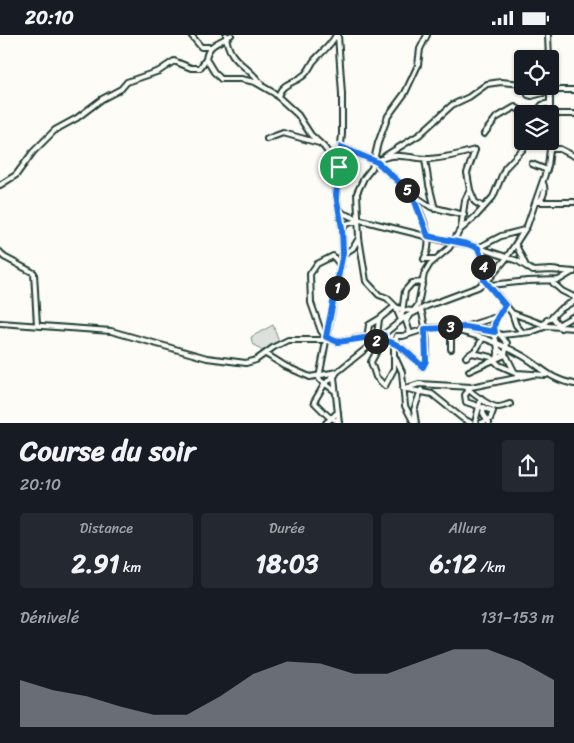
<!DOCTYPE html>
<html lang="fr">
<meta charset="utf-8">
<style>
body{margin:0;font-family:Sriracha,sans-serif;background:#242831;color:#f1f3f6;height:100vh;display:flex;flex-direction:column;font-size:19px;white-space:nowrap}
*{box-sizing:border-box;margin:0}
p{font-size:16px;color:#9ea1a6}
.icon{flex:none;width:28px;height:28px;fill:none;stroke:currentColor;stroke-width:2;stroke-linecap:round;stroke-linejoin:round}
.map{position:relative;height:388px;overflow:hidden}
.side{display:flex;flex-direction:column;background:#171b24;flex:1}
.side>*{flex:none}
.fabs{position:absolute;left:514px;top:15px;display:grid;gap:10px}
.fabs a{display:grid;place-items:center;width:45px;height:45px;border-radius:5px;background:#171b24;box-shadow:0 1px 4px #0004;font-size:25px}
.pin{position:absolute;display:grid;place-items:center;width:42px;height:42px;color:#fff;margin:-21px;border:2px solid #fff;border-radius:50%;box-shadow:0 1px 5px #0007}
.km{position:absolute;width:25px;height:25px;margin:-12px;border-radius:50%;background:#222;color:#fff;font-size:14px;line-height:25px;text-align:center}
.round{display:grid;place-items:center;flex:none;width:52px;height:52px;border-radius:5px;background:#242831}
.headline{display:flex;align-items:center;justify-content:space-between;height:85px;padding:0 20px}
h1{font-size:28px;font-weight:700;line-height:38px}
.figures{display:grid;grid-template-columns:repeat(3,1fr);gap:8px;height:85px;padding:5px 20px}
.figures div{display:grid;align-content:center;border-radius:5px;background:#242831;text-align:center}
.figures b{font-size:25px;font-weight:700}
.figures small{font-size:14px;font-weight:400}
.figures p{font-size:14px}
.chart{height:140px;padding:10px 20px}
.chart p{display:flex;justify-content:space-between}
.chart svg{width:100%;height:90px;margin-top:5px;fill:#8c9099;opacity:.7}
.status{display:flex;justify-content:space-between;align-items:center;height:35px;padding:0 25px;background:#171b24;direction:ltr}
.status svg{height:14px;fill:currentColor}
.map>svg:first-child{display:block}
</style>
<div class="status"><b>20:10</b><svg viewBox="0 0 49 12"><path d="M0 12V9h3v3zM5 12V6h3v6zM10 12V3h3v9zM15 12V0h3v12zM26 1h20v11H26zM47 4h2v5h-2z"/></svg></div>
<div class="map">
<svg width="574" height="388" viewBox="0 0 574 388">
<rect width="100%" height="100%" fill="#fdfcf7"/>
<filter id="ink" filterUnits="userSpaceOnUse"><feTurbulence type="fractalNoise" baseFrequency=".02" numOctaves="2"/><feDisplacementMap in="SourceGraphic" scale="10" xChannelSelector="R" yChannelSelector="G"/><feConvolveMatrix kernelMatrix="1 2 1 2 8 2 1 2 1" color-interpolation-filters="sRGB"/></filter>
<g filter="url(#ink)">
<path fill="#dde0db" stroke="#7e8e88" d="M273 290 279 306 262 316 252 308 251 302Z"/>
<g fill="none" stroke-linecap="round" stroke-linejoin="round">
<defs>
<path id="minor" d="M191 0 201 12H210
M226 0C228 27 247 29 261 49
M231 0C220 8 208 8 206 24L214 37 221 44H241L255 47 274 58 298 80 311 100 324 112 339 132
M548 0 549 24
M550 50 557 55H574
M526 51 528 60 532 61 550 56
M278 62C281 48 295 48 304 40 308 37 310 32 313 27 321 17 330 12 336 0
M535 79 542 70 550 68
M551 79H574
M484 99 496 83 515 72 523 77 538 75
M267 104 283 98 319 108
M341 112 377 127 412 159 431 172 464 180
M550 114H560L574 121
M385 121 419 100 452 70 469 62 487 49 501 47 522 49
M425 124 429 150 435 174
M377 127C392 115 412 124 430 124 445 123 461 119 475 115
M532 129 547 135
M0 150 16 140 33 117 55 95 77 83 102 64 121 54 127 47 159 36 174 26 191 33H200L206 24
M470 155 475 167 483 172
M413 161C421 180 436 205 424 224H435
M538 167C544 163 546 154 543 148
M539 167H574
M339 174 344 179 359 184
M461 193 465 165 470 155 467 138 475 115
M342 195 346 189 361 185 445 206 467 209 518 226 533 236 551 235 574 237
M524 195 501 201 478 213C483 223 481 234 485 245L512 278 547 291
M516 210 526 231
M0 217 4 222 34 238 37 290
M343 219 353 213 359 203
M341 231 333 221 317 229 310 239 311 268 321 296 326 302 338 307 383 299
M553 248 562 256 574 262
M491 250 528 246 559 245 572 237
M413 276 403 275 396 272 387 263 379 260 366 246 359 203 357 158 364 143 372 133 378 108 388 81 405 58 418 30 420 14 427 0
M512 278 516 290 523 298
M551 283 559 275 574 266
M401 285 405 256 412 248 423 247
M0 288 111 296 207 323 246 328 256 325 274 312 288 305H326
M544 289 547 285 553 283 561 293
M558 290 574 281
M468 291 493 283
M450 294C474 299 501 308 523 321 543 333 549 344 574 349
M410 298 406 286 418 270 424 239 430 229 449 213 460 195 476 181 493 162 505 133 524 113 527 106
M377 300 379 284 395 271 401 285
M367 303 369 290 379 284
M378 305 379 312 371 327 376 342 385 351 394 334V309L397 301H403L428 293 471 292 486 294 502 300 531 297 547 291 574 293
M377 306C398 303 408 319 423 332 431 319 425 288 421 274
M451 314V304L453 295
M498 314 507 322 514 336
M472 318 491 322 499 330 517 338 546 340
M266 319 285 331 310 342 337 337
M395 322 402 337 405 371 414 388
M466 322 476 315 483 303
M497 323C502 312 490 297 494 287 497 282 502 276 505 270
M469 336 505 320 507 308 500 300
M335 339 324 350 314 367 328 381 339 387
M467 353C473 359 490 372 498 372 502 372 506 370 510 369
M403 354 419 349 471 352 531 340
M407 354 432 359 462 383 471 388
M469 355 465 360 466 367 493 376 490 384 481 388
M335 356 320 345 319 343 343 217 342 193 336 159 342 99V59L338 0
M484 372 483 378 489 388
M326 388 338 377
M339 388 334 342 337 337 404 283 427 271 478 252 491 242 505 225 527 191 548 131 550 114V51
M416 388 414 375 421 355
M475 388 481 363"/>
</defs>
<use href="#minor" stroke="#1f3d34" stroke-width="8"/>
<use href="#minor" stroke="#fdfcf7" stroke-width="4"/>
</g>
</g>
<g fill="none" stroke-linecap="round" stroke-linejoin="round" filter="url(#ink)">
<defs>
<path id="route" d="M341 112 377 127 412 159 428 201 467 209 478 213 481 221 484 245 505 270C500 280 492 287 495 297L466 292 425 294 426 326 423 332C408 319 397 302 374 306L384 300 338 307 326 302 343 218 342 193 336 160Z"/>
</defs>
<use href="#route" stroke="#fff" stroke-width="10"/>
<use href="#route" stroke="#1a73e8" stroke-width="6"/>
</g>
</svg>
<div class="fabs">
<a><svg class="icon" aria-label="locate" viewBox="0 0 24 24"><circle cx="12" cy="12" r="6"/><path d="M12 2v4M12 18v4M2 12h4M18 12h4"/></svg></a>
<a><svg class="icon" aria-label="layers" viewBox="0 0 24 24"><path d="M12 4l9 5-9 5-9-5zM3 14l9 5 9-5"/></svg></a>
</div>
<div class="pin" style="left:339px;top:132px;background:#1e9e55"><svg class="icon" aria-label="arrive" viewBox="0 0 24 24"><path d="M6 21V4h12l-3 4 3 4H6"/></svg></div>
<b class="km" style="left:337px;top:253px">1</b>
<b class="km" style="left:376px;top:306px">2</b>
<b class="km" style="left:450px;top:292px">3</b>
<b class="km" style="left:483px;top:232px">4</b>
<b class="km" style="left:407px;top:155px">5</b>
</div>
<section class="side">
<div class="headline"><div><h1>Course du soir</h1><p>20:10</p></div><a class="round"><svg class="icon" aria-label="share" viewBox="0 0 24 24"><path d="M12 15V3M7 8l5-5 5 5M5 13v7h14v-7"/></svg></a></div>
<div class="figures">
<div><p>Distance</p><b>2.91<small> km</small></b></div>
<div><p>Durée</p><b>18:03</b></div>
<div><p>Allure</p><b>6:12<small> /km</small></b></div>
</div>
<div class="chart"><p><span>Dénivelé</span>131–153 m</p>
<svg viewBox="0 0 160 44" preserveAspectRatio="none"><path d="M0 44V21L10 26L20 29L30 34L40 38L50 38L60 29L70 18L80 12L90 13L100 18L110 18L120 12L130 6L140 6L150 12L160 21V44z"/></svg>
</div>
</section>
